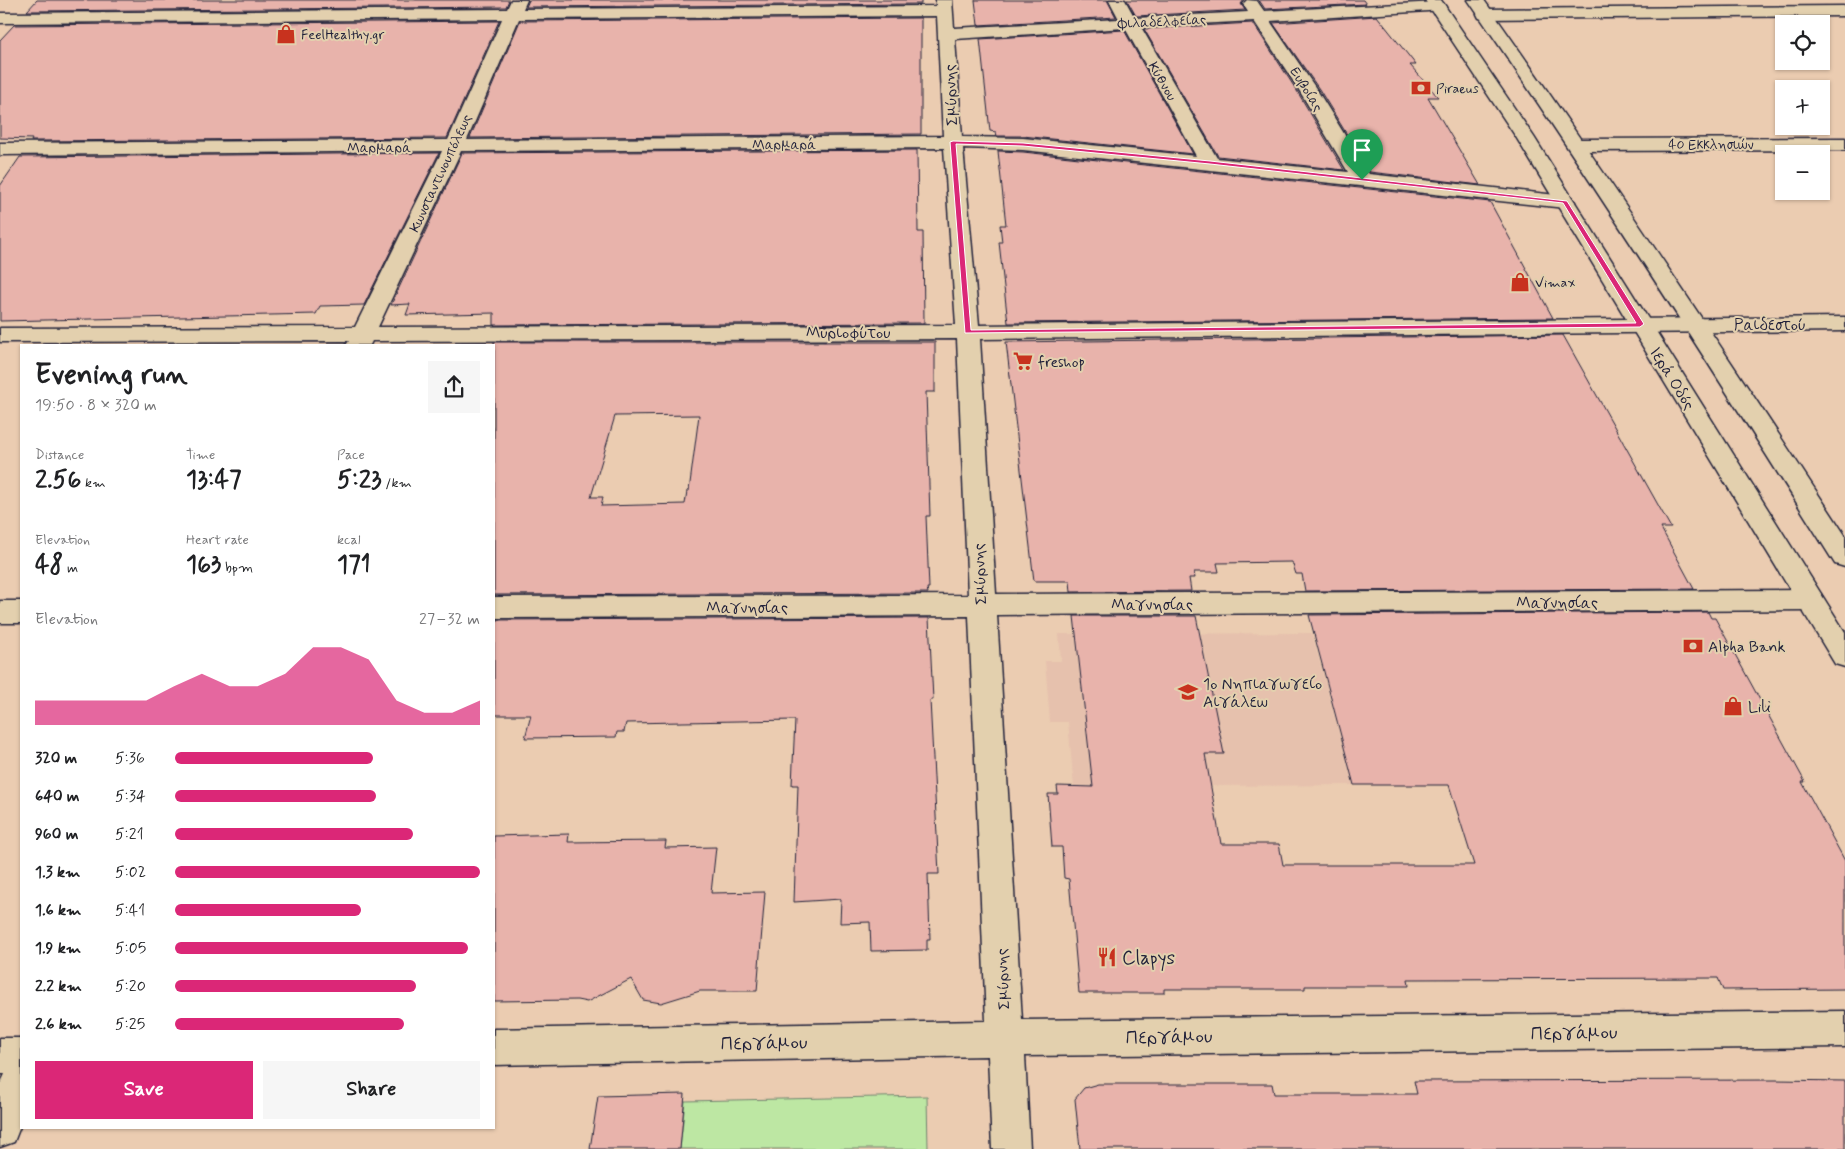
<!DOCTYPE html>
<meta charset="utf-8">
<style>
body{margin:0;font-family:Mynerve,sans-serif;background:#f6f6f6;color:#202124;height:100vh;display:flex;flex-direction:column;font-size:19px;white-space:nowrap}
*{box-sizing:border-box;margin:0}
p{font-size:16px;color:#757577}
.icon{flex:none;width:28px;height:28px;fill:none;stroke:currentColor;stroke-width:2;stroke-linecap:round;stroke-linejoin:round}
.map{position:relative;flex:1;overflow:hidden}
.sheet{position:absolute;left:20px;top:344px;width:475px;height:785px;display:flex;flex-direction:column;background:#fff;border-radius:0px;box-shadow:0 1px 4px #0004}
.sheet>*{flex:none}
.buttons{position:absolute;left:1775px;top:15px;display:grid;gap:10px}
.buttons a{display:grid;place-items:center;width:55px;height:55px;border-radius:0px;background:#fff;box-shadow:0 1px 4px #0004;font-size:25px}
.pin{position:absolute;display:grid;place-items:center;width:42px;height:42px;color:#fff;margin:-51px -21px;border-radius:50% 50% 50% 0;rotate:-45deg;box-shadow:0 0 5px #0007}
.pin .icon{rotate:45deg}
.round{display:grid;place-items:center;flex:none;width:52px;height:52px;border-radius:0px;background:#f6f6f6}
.head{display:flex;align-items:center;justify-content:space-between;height:85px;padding:0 15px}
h1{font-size:28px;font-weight:700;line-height:38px}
.stats{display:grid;grid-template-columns:repeat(3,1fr);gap:8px;height:85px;padding:5px 15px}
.stats div{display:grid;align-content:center}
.stats b{font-size:25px;font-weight:700}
.stats small{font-size:14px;font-weight:400}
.stats p{font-size:14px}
.chart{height:140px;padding:10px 15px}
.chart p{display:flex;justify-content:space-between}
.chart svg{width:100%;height:90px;margin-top:5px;fill:#db2777;opacity:.7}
.button{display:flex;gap:10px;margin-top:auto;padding:10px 15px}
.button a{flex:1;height:58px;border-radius:0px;background:#db2777;color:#fff;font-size:20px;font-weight:700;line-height:58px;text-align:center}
.button a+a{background:#f6f6f6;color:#202124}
ul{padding:0 15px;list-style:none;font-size:16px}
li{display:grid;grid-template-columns:80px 60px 1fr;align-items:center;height:38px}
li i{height:12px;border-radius:6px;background:#db2777}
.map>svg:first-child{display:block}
</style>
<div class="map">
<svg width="1845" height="1149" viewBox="0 0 1845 1149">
<rect width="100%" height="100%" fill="#ebccb1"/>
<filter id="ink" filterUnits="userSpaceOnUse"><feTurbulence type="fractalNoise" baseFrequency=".02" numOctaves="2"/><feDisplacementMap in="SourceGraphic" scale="10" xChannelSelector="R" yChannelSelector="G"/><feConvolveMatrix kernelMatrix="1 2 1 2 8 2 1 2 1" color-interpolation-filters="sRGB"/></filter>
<g filter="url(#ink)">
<path fill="#e6c1ad" d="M1312 633 1354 785 1074 787 1068 722H1050L1045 661H1061L1059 634Z"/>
<path fill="#bde7a3" stroke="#70846f" d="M927 1096 928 1149H680L685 1101Z"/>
<path fill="#e8b3ab" stroke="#22223b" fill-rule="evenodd" d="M37 0H509L506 7 27 11Z
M529 0H921V4L526 7Z
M975 0H1107L1116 17 978 25Z
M1127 0H1244L1241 4 1245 10 1136 16Z
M1259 0H1363L1366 4 1265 9Z
M1377 16 1416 65H1410L1438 97H1428L1480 185 1370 172 1319 89 1273 23Z
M921 18V134L470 138 520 21Z
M499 21 447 138 31 141 32 139 0 138V40L14 25Z
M1253 23 1297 91 1344 170 1218 156 1144 29Z
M1124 30 1193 154 1023 136H997L996 132 990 131 980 39Z
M917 150 918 232H923L924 323 494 325V313L406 315 410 304 391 305 462 153Z
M998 151 1023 152 1490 202 1553 318 1008 323 999 242H1002L1000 225H1006Z
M439 153 364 305 320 306 316 314 0 321V186L20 157Z
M1563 335 1671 528H1661L1694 589 1305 591 1302 574H1296L1292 562 1217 563 1219 572H1194L1195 578H1189L1191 591 1071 592 1070 581H1034L1006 342Z
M494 342H935V392H926L930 516H926L929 588H927L928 593 494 595ZM699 415 689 491H687L685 504 601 506 603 497H591L615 416Z
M1708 612 1711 618H1715L1805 782H1802L1845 861V989L1723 990 1718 978 1408 979 1409 986H1305V989H1164V993H1079L1069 879 1064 878 1062 847H1052L1048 794H1058L1057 786 1093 787 1074 616H1196L1224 754H1205L1221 844H1279L1283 865H1474L1449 785H1354L1309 615Z
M929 618 933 700H930L939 874H928L930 939H927V950L871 951 870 922 840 923 841 899 794 902 798 785H792L795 720 626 723 624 732H617L616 737 525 738 531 715H494V620Z
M569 834 568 842 666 841 665 848 716 847 711 893 765 892 757 991H700L661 1003 643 1000 631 979 587 1002 577 1000 494 1001V836Z
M1776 1080 1845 1081V1149H1080L1075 1099 1084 1088 1098 1084H1272L1274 1094H1417L1414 1081Z
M685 1094 680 1149H590L598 1096Z"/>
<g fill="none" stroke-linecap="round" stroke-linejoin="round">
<defs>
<path id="street" d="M511 0H527L523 9 936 6V0H952L954 28 1119 19 1109 0H1125L1135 18 1248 12 1243 4 1247 0 1257 1 1264 11 1438 2 1444 4 1446 7 1444 10 1270 21 1317 90 1369 174 1565 196 1572 198 1575 202 1572 206 1565 208 1023 150 963 148 979 325 1845 317V331L980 339 996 594 1810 590 1820 593 1824 600 1820 607 1810 610 997 615 1022 1020 1845 1011V1047L1025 1056 1030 1149H992L988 1056 494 1065V1029L986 1021 969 616 494 618V597L968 595 957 339 372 341 370 345H346L349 341 0 342V328L355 327 442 151 0 155V143L448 140 502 19 0 23V13L507 9ZM937 16 943 136 467 140 519 19ZM1254 21 1299 90 1348 172 1217 158 1141 27ZM1125 28 1196 156 1023 138 962 137 955 39ZM944 148 956 325 378 327 461 151Z
M1845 6V16L1485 19 1479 18 1477 14 1479 10 1485 9Z
M1845 138V150L1577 151 1570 149 1567 145 1570 141 1577 139Z
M0 601H21V623H0Z
M0 1038H21V1124L14 1142 0 1147V1085L5 1074H0Z"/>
<path id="secondary" d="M1425 0H1441L1534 137 1845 632V667L1835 664 1516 137Z
M1468 0H1484C1608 176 1727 355 1845 535V567L1835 564C1716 374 1595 185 1468 0Z"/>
</defs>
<use href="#street" stroke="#22223b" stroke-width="3"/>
<use href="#secondary" stroke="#22223b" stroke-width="3"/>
<use href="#street" fill="#e3d0ae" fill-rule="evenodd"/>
<use href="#secondary" fill="#e3d0ae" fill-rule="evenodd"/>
</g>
</g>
<path fill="#db2777" stroke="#fff" fill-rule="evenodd" d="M953 141 1023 143 1210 161 1567 201 1644 324 1640 327 965 333 950 142ZM956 144 1023 146 1210 164 1563 203 1636 323 971 330Z"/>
<defs>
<symbol id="shop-bare" viewBox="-9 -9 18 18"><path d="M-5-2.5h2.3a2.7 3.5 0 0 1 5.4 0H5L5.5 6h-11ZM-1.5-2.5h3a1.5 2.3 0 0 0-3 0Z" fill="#c8321e" stroke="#e3d0ae" stroke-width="2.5" paint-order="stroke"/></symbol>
<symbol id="bank-bare" viewBox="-9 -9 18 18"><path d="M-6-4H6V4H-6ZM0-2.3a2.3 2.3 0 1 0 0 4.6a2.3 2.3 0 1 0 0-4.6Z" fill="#c8321e" stroke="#e3d0ae" stroke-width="2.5" paint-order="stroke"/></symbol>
<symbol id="supermarket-bare" viewBox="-9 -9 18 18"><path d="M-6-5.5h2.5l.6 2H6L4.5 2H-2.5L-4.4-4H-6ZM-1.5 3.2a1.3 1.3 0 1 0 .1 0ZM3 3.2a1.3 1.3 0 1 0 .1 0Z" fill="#c8321e" stroke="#e3d0ae" stroke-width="2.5" paint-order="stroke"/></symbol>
<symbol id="school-bare" viewBox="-9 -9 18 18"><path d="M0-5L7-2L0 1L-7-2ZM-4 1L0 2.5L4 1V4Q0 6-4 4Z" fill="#c8321e" stroke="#e3d0ae" stroke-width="2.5" paint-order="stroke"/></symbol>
<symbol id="restaurant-bare" viewBox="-9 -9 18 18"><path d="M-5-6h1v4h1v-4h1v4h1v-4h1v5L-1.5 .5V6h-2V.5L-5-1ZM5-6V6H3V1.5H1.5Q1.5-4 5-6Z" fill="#c8321e" stroke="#e3d0ae" stroke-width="2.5" paint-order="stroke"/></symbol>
</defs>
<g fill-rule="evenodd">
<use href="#shop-bare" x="272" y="20" width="28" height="28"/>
<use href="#bank-bare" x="1407" y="74" width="28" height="28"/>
<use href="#shop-bare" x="1506" y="268" width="28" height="28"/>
<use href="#supermarket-bare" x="1009" y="347" width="28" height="28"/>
<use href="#bank-bare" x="1679" y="632" width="28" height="28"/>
<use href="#school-bare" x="1174" y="678" width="28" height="28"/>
<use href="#shop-bare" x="1719" y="692" width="28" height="28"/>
<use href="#restaurant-bare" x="1093" y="943" width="28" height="28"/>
</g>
<g text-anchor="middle" stroke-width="4" stroke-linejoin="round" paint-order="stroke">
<g font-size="14" fill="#22223b" stroke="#e3d0ae">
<text transform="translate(1162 21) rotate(-3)" y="5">Φιλαδελφείας</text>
<text transform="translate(1163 81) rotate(60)" y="5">Κύθνου</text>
<text transform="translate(1307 89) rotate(58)" y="5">Ευβοίας</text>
<text x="784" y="149">Μαρμαρά</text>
<text x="1711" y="149">40 Εκκλησιών</text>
<text x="379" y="152">Μαρμαρά</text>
<text transform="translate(440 173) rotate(-65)" y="5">Κωνσταντινουπόλεως</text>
</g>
<g font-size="14" fill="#22223b" stroke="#e3d0ae" text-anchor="start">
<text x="301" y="39">FeelHealthy.gr</text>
<text x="1436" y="93">Piraeus</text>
<text x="1535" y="287">Vimax</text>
</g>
<g font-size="16" fill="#22223b" stroke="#e3d0ae">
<text transform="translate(950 95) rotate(-93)" y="6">Σμύρνης</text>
<text x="1770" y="330">Ραιδεστού</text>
<text x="848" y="338">Μυριοφύτου</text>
<text transform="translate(1673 378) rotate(58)" y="6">Ιερά Οδός</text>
<text transform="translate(979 574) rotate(-93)" y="6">Σμύρνης</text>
<text x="1557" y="608">Μαγνησίας</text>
<text x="1152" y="610">Μαγνησίας</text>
<text x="747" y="613">Μαγνησίας</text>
<text transform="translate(1002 979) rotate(-93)" y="6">Σμύρνης</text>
</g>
<g font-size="16" fill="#22223b" stroke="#e3d0ae" text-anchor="start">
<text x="1038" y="367">freshop</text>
<text x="1708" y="652">Alpha Bank</text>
<text x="1203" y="689">1ο Νηπιαγωγείο<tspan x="1203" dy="18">Αιγάλεω</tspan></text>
<text x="1748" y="712">Lili</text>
</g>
<g font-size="19" fill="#22223b" stroke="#e3d0ae" text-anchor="start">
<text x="1122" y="964">Clapys</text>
</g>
<g font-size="19" fill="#22223b" stroke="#e3d0ae">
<text transform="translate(1574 1032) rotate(-1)" y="7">Περγάμου</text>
<text transform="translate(1169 1036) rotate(-1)" y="7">Περγάμου</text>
<text transform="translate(764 1042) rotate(-1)" y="7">Περγάμου</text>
</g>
</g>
</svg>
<div class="buttons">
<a><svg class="icon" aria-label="locate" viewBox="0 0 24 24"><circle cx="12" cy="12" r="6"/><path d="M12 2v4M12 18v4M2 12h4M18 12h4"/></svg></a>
<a>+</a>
<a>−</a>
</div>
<div class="pin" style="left:1362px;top:180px;background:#1e9e55"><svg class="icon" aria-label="arrive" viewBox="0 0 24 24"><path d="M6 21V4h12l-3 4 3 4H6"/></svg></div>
<section class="sheet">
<div class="head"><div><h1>Evening run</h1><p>19:50 · 8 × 320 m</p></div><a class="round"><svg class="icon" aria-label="share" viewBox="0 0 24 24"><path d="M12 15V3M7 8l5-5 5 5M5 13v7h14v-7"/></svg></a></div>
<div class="stats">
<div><p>Distance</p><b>2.56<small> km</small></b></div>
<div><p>Time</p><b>13:47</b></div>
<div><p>Pace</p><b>5:23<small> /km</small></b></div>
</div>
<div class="stats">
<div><p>Elevation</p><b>48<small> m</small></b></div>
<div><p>Heart rate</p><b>163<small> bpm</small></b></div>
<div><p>kcal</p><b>171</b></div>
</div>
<div class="chart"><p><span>Elevation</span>27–32 m</p>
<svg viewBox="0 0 160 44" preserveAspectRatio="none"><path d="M0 44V32L10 32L20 32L30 32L40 32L50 25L60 19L70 25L80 25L90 19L100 6L110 6L120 12L130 32L140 38L150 38L160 32V44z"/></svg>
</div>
<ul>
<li><b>320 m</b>5:36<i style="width:65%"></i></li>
<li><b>640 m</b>5:34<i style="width:66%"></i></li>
<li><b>960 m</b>5:21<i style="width:78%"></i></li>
<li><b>1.3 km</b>5:02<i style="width:100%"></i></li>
<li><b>1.6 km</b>5:41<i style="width:61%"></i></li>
<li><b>1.9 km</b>5:05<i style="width:96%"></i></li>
<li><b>2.2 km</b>5:20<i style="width:79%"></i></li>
<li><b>2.6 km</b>5:25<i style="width:75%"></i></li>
</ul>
<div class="button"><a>Save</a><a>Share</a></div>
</section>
</div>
